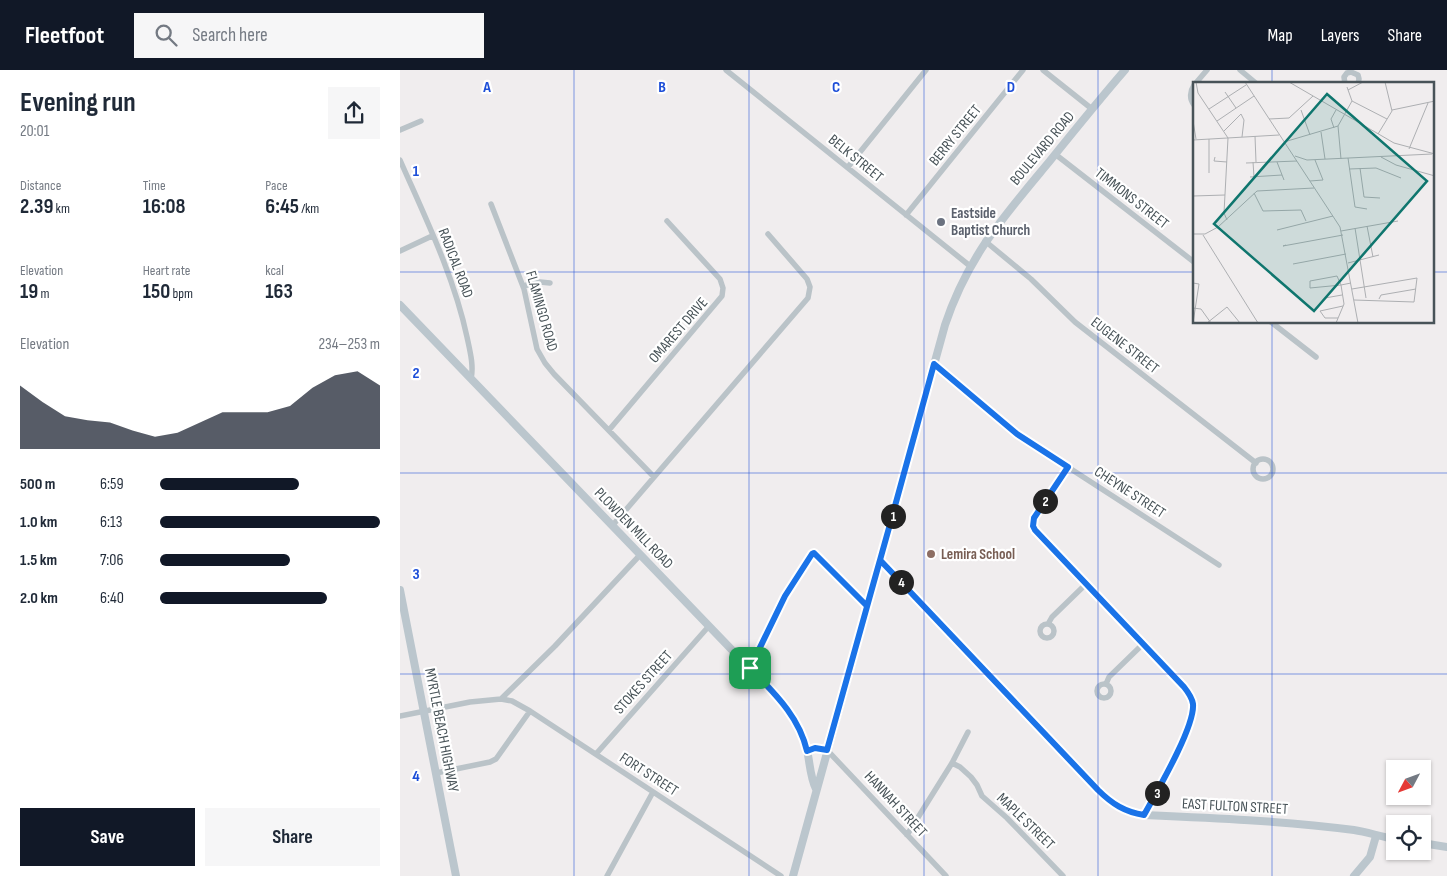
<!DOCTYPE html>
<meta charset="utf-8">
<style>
body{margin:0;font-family:"Sofia Sans Condensed",sans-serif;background:#f6f6f7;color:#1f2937;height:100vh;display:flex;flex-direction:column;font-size:19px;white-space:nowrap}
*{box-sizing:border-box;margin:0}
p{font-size:16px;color:#747a83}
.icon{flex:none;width:28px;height:28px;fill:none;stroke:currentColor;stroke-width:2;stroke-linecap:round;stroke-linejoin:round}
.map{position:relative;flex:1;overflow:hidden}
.details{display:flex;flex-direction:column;background:#fff;width:400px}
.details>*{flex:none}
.needle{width:32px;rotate:229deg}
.buttons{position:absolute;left:986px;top:690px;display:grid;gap:10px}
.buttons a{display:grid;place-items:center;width:45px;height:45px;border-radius:0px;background:#fff;box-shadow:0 1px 4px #0004;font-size:25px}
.pin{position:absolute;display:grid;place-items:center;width:42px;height:42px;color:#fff;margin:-21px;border-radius:10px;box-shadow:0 2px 8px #0006}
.km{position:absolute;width:25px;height:25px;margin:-12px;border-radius:50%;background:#222;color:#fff;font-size:14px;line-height:25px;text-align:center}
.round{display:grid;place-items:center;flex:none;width:52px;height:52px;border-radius:0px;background:#f6f6f7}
.summary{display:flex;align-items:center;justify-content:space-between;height:85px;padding:0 20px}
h1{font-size:28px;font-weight:700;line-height:38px}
.figures{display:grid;grid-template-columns:repeat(3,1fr);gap:8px;height:85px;padding:5px 20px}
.figures div{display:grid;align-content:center}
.figures b{font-size:21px;font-weight:700}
.figures small{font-size:14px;font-weight:400}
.figures p{font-size:14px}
.chart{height:140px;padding:10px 20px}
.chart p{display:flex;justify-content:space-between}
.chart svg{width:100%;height:90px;margin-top:5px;fill:#111827;opacity:.7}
.button{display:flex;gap:10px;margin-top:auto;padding:10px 20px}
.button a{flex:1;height:58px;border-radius:0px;background:#111827;color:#fff;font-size:20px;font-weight:700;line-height:58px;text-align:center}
.button a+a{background:#f6f6f7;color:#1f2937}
ul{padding:0 20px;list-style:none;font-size:16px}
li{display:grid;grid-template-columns:80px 60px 1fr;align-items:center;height:38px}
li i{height:12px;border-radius:6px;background:#111827}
header{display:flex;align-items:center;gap:30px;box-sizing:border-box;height:70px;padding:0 25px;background:#111827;color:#fff}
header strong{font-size:24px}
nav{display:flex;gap:28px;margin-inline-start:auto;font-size:18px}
.search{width:350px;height:45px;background:#f6f6f7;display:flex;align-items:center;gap:12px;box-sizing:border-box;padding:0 18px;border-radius:0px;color:#747a83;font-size:19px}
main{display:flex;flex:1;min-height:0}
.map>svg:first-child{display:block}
</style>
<header>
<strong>Fleetfoot</strong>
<div class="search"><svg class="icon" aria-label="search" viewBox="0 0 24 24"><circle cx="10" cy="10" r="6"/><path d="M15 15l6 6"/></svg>Search here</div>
<nav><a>Map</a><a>Layers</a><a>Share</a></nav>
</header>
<main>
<section class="details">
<div class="summary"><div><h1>Evening run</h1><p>20:01</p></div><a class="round"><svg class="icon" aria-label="share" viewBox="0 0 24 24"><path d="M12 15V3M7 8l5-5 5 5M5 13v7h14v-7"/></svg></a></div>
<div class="figures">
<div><p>Distance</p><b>2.39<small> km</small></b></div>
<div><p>Time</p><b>16:08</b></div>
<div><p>Pace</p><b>6:45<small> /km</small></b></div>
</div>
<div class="figures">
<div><p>Elevation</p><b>19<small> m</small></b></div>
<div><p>Heart rate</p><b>150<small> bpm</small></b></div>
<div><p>kcal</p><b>163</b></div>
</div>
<div class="chart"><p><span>Elevation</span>234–253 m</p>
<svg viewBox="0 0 160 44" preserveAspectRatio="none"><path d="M0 44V13L10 21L20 28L30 30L40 31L50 35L60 38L70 36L80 31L90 26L100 26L110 26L120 23L130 14L140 8L150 6L160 13V44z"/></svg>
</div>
<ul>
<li><b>500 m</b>6:59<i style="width:63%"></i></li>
<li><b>1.0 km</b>6:13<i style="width:100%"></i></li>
<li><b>1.5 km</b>7:06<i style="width:59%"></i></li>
<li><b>2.0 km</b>6:40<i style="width:76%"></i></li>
</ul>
<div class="button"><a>Save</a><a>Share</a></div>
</section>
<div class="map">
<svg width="1047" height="806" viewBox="0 0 1047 806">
<rect width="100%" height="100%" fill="#f0edee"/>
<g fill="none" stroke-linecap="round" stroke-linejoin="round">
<path stroke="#bac3c8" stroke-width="5.5" d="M326 0 570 196
M643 0 692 39
M840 0 857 14
M795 14 807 0
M945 14 944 7 947 3 951 2 958 5 959 9 958 14
M794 15C790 21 789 29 794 35
M0 60 21 51
M655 84 794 192
M0 90C25 147 54 206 67 267 70 281 74 296 71 309
M448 97 526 0
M91 134 124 219 137 279 145 293 154 304 254 407
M506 145 623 0
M585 171 631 209 675 252 856 393
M0 181 32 166
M123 216 140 212 150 213
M871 252 916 287
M534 294 617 364 819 495
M209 360 322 226 323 218 320 209 267 151
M853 399a10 10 0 1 1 20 0a10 10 0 1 1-20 0Z
M668 397 634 449 633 456 635 461 784 617C788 622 792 627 793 634 795 657 756 724 744 745
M212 456 408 228 410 217 407 209 368 164
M640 561a7 7 0 1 1 14 0a7 7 0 1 1-14 0Z
M648 554 652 547 686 514
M350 598 385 525 412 484H416L467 536
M697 621a7 7 0 1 1 14 0a7 7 0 1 1-14 0Z
M706 614 709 607 743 574
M101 629 112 631 130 641 381 806
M0 646 70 632 101 629 155 576 240 485
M427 680 546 806
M196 684 309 556
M552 693 560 697 571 707 577 715 582 726 607 748 663 806
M36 703 90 692 96 689 130 641
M507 765 552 693 568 662
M207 806 253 722"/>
<path stroke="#bbc6cd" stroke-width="8" d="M0 235 383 633C394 647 403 662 407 680 410 693 410 707 416 719
M480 490 699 720C712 734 725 743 744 745 814 748 884 751 954 760 968 762 981 767 995 769
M0 520 56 806
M407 681 415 678 427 680
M1022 773 1047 777
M393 806 545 255C568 186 604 146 649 92 674 61 699 30 725 0
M954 806 970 787 976 766"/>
</g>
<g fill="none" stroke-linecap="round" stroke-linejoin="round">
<defs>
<path id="route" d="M350 598C374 623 399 646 407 681L415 678 427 680C463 551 499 423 534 294L617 364 668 397 634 448 633 456 635 460 784 617C788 622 792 627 793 634 795 657 756 723 744 745 725 742 712 734 698 720L480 490 467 536 414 483 412 484 385 526 350 598"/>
</defs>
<use href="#route" stroke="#fff" stroke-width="10"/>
<use href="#route" stroke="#1a73e8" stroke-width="6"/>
</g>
<path fill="none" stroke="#1d4ed8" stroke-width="1" stroke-opacity="0.55" d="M174 0V806M349 0V806M524 0V806M698 0V806M872 0V14M0 202H794M1033 202H1047M872 252V806M0 403H1047M0 604H1047"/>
<circle fill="#6b7280" stroke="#fff" stroke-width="2" cx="541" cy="152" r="5"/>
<circle fill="#8d6e63" stroke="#fff" stroke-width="2" cx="531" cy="484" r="5"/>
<g text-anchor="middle" stroke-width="4.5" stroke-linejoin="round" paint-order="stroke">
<g font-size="15" fill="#485358" stroke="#fff">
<text transform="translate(555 65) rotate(-51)" y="5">BERRY STREET</text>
<text transform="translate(642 78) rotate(-50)" y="5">BOULEVARD ROAD</text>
<text transform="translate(456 88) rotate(39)" y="5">BELK STREET</text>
<text transform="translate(732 128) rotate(38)" y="5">TIMMONS STREET</text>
<text transform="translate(56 193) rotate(69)" y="5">RADICAL ROAD</text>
<text transform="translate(142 241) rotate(74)" y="5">FLAMINGO ROAD</text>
<text transform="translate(278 260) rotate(-49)" y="5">OMAREST DRIVE</text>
<text transform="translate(725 275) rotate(38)" y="5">EUGENE STREET</text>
<text transform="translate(730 422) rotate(33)" y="5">CHEYNE STREET</text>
<text transform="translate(234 458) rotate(46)" y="5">PLOWDEN MILL ROAD</text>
<text transform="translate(243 612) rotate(-48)" y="5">STOKES STREET</text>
<text transform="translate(42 660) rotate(79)" y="5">MYRTLE BEACH HIGHWAY</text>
<text transform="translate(249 704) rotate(33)" y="5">FORT STREET</text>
<text transform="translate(496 734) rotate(47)" y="5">HANNAH STREET</text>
<text transform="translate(835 736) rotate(3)" y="5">EAST FULTON STREET</text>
<text transform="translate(626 751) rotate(44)" y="5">MAPLE STREET</text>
</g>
<g font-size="15" font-weight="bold" fill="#5b616d" stroke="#fff" text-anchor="start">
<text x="551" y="148">Eastside<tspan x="551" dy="17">Baptist Church</tspan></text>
</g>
<g font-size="15" font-weight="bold" fill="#785e54" stroke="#fff" text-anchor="start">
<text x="541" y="489">Lemira School</text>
</g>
</g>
<g transform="translate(793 12)">
<rect width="241" height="241" fill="#f0edee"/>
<path fill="none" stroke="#adafb2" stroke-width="1" d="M3 0 5 11 35 56 31 131 34 138M52 0 147 145 165 241M96 0 201 61 242 72M155 8 170 0M32 10 43 26M159 19 194 37M16 27 53 3M108 28 117 53M199 28 242 19M76 37 96 36 120 14M0 39 3 57M24 39 61 14M141 46 138 37 143 28M31 49 48 32 51 38 49 55M128 50 132 77M185 52 199 29 192 0M62 54 63 80M0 58 86 53M91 60 145 44M216 67 235 21M102 74 114 78 239 72M22 75 21 79 34 80M188 75 203 83 242 94M155 76 162 125 174 127M148 77 145 44 159 19 154 5M60 80 61 95M84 80 91 98M53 81 104 79M167 86 171 115 187 116M156 87 183 86 208 96M16 91V57M57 95 89 93M117 99 130 98 122 78M61 111 70 129 108 128 113 139M0 114 32 113M174 144 180 175M162 146 173 216M84 148 140 134M148 149 205 139M0 152H12L25 145 64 109 121 106M10 153 65 241M93 163 90 164 150 153M155 181 186 173M100 182 153 172M144 194 148 203 117 206V199ZM0 201 6 202 0 241M159 207 224 196 221 220 161 218M132 216 149 213M186 217 188 213 223 207M0 226 8 227 18 241M145 236H132L127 229 150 224M14 241 34 225 47 241M143 241 151 222 148 203 158 201"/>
<path fill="#0f766e" fill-opacity="0.15" stroke="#0f766e" stroke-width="2.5" d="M134 12 234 99 121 229 21 142Z"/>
<rect width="241" height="241" fill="none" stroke="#485358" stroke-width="2.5"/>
</g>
<g font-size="16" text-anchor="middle" font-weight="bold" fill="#1d4ed8" stroke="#fff" stroke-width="4.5" stroke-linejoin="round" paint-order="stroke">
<text x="87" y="22">A</text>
<text x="262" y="22">B</text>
<text x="436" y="22">C</text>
<text x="611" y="22">D</text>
<text x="16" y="106">1</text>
<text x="16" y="308">2</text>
<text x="16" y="509">3</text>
<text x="16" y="711">4</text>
</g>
</svg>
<div class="buttons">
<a><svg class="needle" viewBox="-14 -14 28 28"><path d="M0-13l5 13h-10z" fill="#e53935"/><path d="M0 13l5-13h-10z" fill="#747a83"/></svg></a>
<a><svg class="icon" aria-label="locate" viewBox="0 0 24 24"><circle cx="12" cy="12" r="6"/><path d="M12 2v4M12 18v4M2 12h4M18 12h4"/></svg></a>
</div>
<div class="pin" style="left:350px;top:598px;background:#1e9e55"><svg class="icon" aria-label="arrive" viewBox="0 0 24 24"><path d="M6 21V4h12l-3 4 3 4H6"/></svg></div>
<b class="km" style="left:493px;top:446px">1</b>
<b class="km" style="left:645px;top:431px">2</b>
<b class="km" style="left:757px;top:723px">3</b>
<b class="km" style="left:501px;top:512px">4</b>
</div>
</main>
